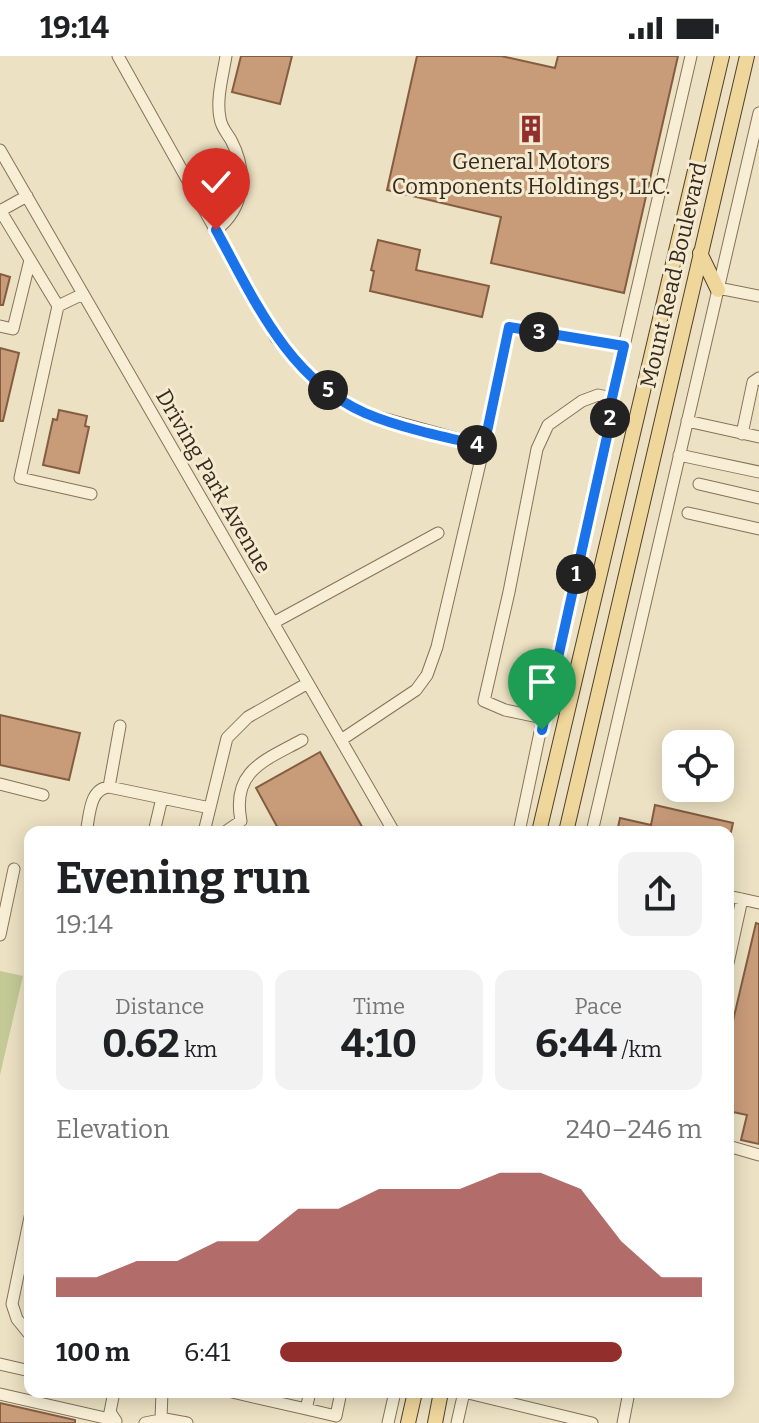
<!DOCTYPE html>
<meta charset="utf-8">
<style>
body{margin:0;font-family:Bitter,serif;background:#f2f2f2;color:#202124;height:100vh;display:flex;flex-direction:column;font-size:30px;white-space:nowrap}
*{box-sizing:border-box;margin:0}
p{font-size:26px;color:#757577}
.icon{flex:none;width:44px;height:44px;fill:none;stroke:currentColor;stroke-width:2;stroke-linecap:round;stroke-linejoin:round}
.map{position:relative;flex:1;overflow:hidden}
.panel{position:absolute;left:24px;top:770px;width:710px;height:572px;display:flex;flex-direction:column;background:#fff;border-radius:16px;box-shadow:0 4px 20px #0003}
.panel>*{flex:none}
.tools{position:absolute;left:662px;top:674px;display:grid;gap:16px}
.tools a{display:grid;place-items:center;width:72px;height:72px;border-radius:16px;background:#fff;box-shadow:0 4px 20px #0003;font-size:40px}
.pin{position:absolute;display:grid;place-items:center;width:68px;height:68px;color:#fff;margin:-82px -34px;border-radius:50% 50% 50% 0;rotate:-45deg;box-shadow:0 0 8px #0007}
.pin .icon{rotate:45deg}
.km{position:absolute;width:40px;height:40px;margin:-20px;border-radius:50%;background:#222;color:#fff;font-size:22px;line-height:40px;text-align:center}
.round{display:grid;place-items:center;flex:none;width:84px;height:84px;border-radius:16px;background:#f2f2f2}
.summary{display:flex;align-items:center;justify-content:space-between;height:136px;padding:0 32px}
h1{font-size:44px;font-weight:700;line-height:60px}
.stats{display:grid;grid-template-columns:repeat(3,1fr);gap:12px;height:136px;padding:8px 32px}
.stats div{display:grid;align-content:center;border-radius:16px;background:#f2f2f2;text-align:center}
.stats b{font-size:40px;font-weight:700}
.stats small{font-size:22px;font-weight:400}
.stats p{font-size:22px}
.chart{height:224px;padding:16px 32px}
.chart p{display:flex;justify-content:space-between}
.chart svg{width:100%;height:144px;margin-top:8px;fill:#922e2c;opacity:.7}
ul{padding:0 32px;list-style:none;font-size:26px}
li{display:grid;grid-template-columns:128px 96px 1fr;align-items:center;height:60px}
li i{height:20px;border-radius:10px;background:#922e2c}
.status{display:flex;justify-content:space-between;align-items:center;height:56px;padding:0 40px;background:#fff;direction:ltr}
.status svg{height:22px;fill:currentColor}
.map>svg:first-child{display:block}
</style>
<div class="status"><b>19:14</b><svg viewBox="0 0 49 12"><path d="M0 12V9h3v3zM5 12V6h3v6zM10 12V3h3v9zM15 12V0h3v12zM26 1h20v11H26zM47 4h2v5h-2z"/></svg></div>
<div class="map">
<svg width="759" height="1367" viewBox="0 0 759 1367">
<rect width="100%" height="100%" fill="#ece1c2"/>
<path fill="#c3ca96" d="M0 915 23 920 0 1019Z"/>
<path fill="#c99c79" stroke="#845d41" stroke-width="2" d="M241 0H292L280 48 232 36Z
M417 0H501L555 12 558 0H678L624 237 491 207 501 161 387 134Z
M378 184 420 194 416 214 489 230 482 261 370 235 374 215 371 214Z
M0 218 10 221 3 249H0Z
M0 292 19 297 3 365H0Z
M59 354 87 360 85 370 89 371 79 417 43 409 53 363 57 364Z
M0 659 80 677 69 724 0 709Z
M320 696 365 776H280L256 732Z
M655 749 733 767 731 776H617L620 762 651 769Z
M756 867 759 868V1088L741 1084 747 1059 728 1055V986Z
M0 1347 75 1364V1367H0Z"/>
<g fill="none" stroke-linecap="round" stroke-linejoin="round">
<defs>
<path id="minor" d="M118 0 276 282 315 326 364 357 484 390 437 591 427 619 416 634 341 684
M0 94 394 776
M0 154 58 250 20 422 91 438
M0 155 27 140
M216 174C245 152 248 116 231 84 227 77 221 71 220 62 216 43 223 19 226 0
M718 232 759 240
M58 250 83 238
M0 270 13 273 30 204
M612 342 598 339 582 345 548 369 537 393 509 536 484 645 505 654 543 662 608 376 612 342 691 0
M687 365 759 381
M742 378 753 326 759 322
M484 390 509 271 624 290
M679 399 759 416
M699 428 759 442
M688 457 759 473
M273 567 438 477
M0 728 43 739
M109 731 120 670
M86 776C90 759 89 733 109 731L210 752
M154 776 162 742
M204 776 227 682 248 661 308 627
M225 776 241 765C231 714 266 704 302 684
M519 776 543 662
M592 776 759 57
M728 840 759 847
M0 879 14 813
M728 907 742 843
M728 1090 759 1099
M30 1161 12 1248 17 1263 30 1279
M0 1308 30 1315
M114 1336 110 1356 116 1365
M232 1336 306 1353 310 1336
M464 1336 592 1367
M0 1338 114 1364
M306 1353 336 1360 341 1336
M161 1363 162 1336
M145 1367 165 1363 187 1367
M388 1367 395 1336
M457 1367 464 1336
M623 1367 629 1336"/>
<path id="major" d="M700 197 718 234
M539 776 722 0
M566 776 747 0
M408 1367 415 1336
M435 1367 441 1336"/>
</defs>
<use href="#minor" stroke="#85725a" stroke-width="13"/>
<use href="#major" stroke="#53402e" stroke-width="16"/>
<use href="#minor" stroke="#f7eed5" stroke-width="11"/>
<use href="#major" stroke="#efd69b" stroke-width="14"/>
</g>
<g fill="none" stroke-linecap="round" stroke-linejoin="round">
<defs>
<path id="route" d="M216 174C254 243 288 323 365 357 397 371 448 382 484 390L509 271 624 290 612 342 608 376 542 674"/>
</defs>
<use href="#route" stroke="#fff" stroke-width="16"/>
<use href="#route" stroke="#1a73e8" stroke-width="10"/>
</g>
<defs>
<symbol id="building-bare" viewBox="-9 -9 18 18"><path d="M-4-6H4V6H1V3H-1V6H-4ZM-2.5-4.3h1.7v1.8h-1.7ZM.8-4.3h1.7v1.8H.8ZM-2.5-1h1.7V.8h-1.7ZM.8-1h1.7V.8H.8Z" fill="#922e2c" stroke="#f4ebd1" stroke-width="2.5" paint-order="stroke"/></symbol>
</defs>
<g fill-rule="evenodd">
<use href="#building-bare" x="511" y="53" width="40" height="40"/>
</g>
<g text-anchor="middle" stroke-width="6" stroke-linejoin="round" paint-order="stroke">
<g font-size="22" fill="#362a1e" stroke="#f4ebd1">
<text x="531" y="113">General Motors<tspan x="531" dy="25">Components Holdings, LLC.</tspan></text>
</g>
<g font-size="22" fill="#362a1e" stroke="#f4ebd1">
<text transform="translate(673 219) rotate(-77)" y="8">Mount Read Boulevard</text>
<text transform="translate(214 425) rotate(60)" y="8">Driving Park Avenue</text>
</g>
</g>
</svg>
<div class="tools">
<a><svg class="icon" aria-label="locate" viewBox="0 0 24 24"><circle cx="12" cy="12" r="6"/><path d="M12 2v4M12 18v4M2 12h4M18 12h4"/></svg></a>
</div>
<div class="pin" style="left:542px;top:674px;background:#1e9e55"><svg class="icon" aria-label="arrive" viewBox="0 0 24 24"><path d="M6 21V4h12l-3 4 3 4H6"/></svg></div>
<div class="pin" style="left:216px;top:174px;background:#d93025"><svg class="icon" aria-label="check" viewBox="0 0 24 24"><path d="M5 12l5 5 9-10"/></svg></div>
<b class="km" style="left:576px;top:518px">1</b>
<b class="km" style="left:610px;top:362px">2</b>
<b class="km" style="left:539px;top:276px">3</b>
<b class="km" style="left:477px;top:389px">4</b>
<b class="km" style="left:328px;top:334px">5</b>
<section class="panel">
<div class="summary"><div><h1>Evening run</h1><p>19:14</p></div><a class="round"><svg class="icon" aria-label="share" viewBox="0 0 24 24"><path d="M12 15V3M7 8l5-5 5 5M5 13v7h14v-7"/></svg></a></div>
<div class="stats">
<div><p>Distance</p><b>0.62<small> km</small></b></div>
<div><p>Time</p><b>4:10</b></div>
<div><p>Pace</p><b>6:44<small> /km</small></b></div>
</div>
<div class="chart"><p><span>Elevation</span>240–246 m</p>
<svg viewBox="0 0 160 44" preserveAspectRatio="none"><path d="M0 44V38L10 38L20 33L30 33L40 27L50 27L60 17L70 17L80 11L90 11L100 11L110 6L120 6L130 11L140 27L150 38L160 38V44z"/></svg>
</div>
<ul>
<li><b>100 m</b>6:41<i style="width:81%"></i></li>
</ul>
</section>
</div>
